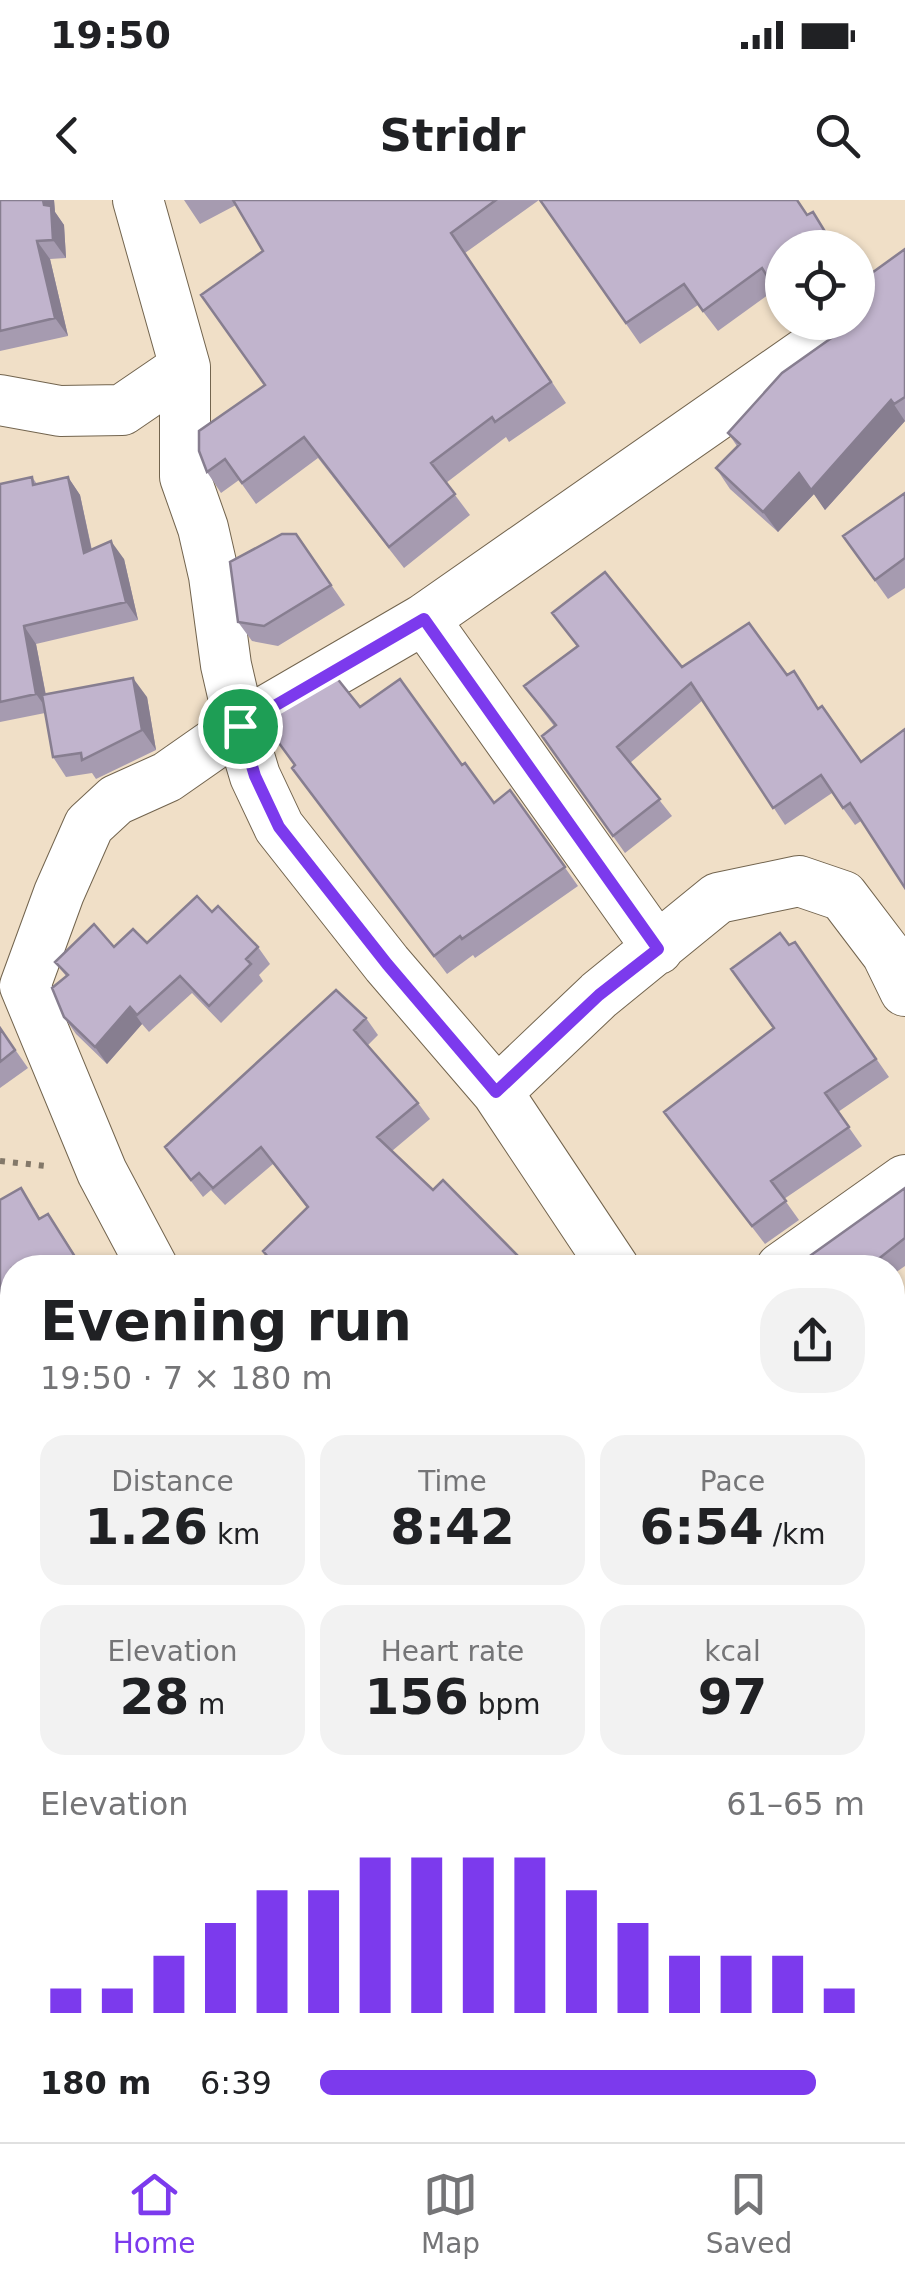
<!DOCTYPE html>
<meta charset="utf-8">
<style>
body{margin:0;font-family:"DejaVu Sans",sans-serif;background:#f2f2f2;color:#202124;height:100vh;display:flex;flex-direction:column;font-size:38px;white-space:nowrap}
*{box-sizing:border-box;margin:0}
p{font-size:32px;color:#757577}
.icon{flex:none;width:55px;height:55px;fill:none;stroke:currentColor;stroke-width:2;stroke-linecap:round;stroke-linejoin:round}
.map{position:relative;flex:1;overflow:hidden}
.sheet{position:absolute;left:0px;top:1055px;width:905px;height:888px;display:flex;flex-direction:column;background:#fff;border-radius:40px 40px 0 0;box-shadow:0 2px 8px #0004}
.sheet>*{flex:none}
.buttons{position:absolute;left:765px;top:30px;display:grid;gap:20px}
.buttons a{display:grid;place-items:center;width:110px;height:110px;border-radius:50%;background:#fff;box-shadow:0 2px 8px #0004;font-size:50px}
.pin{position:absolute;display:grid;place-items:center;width:85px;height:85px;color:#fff;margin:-42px;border:5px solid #fff;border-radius:50%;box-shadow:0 2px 10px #0007}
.round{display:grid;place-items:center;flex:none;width:105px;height:105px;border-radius:40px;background:#f2f2f2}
.summary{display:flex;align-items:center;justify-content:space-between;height:170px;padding:0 40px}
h1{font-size:55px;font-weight:700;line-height:75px}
.stats{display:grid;grid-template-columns:repeat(3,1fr);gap:15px;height:170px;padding:10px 40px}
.stats div{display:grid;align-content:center;border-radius:25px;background:#f2f2f2;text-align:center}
.stats b{font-size:50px;font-weight:700}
.stats small{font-size:28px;font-weight:400}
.stats p{font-size:28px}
.chart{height:280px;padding:20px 40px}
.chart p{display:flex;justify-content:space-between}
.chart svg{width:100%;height:180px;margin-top:10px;stroke:#7c3aed;stroke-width:6}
ul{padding:0 40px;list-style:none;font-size:32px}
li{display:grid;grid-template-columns:160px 120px 1fr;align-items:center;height:75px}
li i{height:25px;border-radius:12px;background:#7c3aed}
.status{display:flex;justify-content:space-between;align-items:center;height:70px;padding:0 50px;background:#fff;direction:ltr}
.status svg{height:28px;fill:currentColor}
header{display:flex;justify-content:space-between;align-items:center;height:130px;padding:0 40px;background:#fff;font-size:45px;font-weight:700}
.tab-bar{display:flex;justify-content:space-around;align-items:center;height:140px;border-top:2px solid #e0e0e0;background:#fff;font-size:28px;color:#757577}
.tab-bar a{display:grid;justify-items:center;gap:5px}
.tab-bar .selected{color:#7c3aed}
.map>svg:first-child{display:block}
</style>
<div class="status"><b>19:50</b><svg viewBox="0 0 49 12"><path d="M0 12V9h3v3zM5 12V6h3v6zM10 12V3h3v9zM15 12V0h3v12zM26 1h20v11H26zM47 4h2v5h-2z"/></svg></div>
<header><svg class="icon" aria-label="back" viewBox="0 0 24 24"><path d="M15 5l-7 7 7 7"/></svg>Stridr<svg class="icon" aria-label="search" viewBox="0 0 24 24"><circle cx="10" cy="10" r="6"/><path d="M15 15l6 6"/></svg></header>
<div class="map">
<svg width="905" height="1942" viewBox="0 0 905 1942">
<rect width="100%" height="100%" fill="#f0dfc7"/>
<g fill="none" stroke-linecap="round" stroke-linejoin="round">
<defs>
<path id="minor" d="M138 0 185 167V277L203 328 214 376 226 465 240 526 167 577 116 600 89 625 59 693 25 786 102 972 153 1068
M0 200 60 211 122 210 185 167
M424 419 658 749
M497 892 599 795 718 698 799 681 843 696 887 754 905 791
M614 1068 497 892 387 764 279 627 255 576 240 526 424 419 850 122
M781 1068 905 980
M0 1233 12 1226
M892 1400 905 1391
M892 1446 905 1465
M0 1549 12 1568
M0 1618 12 1605
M544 1930 550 1942
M833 1930 841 1942
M75 1942 100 1930
M892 1942 905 1930"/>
</defs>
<use href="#minor" stroke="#72644e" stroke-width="52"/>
<path stroke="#837869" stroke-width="6" stroke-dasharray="5 8" stroke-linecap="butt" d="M0 961 46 966"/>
<use href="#minor" stroke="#fff" stroke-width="50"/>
</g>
<path fill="#a69bb0" d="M0 0H54L55 12 64 25 66 58 50 59 68 136 0 151Z
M184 0H539L465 53 566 203 509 242 506 237 446 283 470 315 404 368 318 258 256 304 239 280 221 293 207 272 265 185 263 51 236 5 200 24Z
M540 0 807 15 827 32 776 89 718 131 698 105 640 144Z
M905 49V221L825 310 814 294 778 332 730 289 716 268 737 246 728 233 853 124 862 113 864 100 861 96 858 95V81V82Z
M32 277 37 284 68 277 80 295 92 350 124 359 138 420 36 444 46 495 147 497 156 550 96 579 92 573 66 577 53 557 45 513 0 522V284Z
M905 293V388L888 399 843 336Z
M296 334 345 405 278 446 252 441 238 422Z
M552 413 682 467 749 423 861 621 855 625 832 593 785 625 703 500 630 563 672 616 625 653 542 536 554 526 524 486 577 446Z
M360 507 462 565 494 603 510 590 578 686 475 758 473 755 447 774 292 568Z
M212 712 258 747 270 764 259 775 263 781 221 823 192 793 149 832 142 824 107 864 76 834 64 817 66 776 55 762 147 743Z
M795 742 889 877 838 912 862 946 784 999 799 1020 765 1044 664 912 774 828 789 745Z
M366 818 378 835 368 845 418 903 430 919 392 951 433 990 519 1057 527 1068H265L268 1058 263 1051 307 1008 273 964 225 1005 211 990 203 997 165 947Z
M0 828 28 868 0 888Z
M905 988V1066L892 1075V1068H793Z
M0 1000 34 1008 40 1018 61 1033 83 1068H12V1122L1 1106 0 1107Z
M892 1102 905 1119V1332L892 1342Z
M0 1705 12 1725 0 1734Z
M892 1815 900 1826 892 1834Z
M12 1820V1928L0 1935V1827Z
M260 1930H485L492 1942H268Z"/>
<path fill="#877e90" d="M43 0H54L55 12 64 25 66 58 53 40Z
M37 41 50 59 68 136 55 118Z
M891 200 905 221 825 310 811 290Z
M799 273 814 294 778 332 763 312Z
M68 277 80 295 96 371 84 353Z
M111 341 124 359 138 420 126 402Z
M24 426 36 444 49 512 36 494Z
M133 478 147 497 156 550 142 530Z
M130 807 142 824 107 864 95 847Z
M519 1057 527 1068H509Z"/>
<path fill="#c1b4cd" stroke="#877e90" stroke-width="2.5" d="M0 0H43L44 5 51 6 53 40 37 41 55 118 0 131Z
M233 0H496L451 33 551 182 495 222 492 217 431 263 455 294 389 347 304 237 242 283 225 259 207 272 199 251V231L265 185 201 95 263 51Z
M540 0H797L807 15 813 12 835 48H782V100L762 68 703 111 684 84 626 123Z
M905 49V197L894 204 891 200 811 290 799 273 763 312 716 268 740 244 728 233 782 173 854 122H858V118L862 113 864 100 858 83Z
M32 277 33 285 68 277 84 353 111 341 126 402 24 426 36 494 0 502V284Z
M905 293V358L875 380 843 336Z
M282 334H296L331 385 264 426 238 422 230 362Z
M605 372 682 467 749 423 787 475 794 471 818 509 822 506 861 562 905 529V688L850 603 843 608 821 575 773 608 691 483 617 547 660 599 613 636 542 536 556 525 524 486 578 446 552 413Z
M336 477 360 507 400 479 462 565 465 563 494 603 510 590 565 667 462 739 460 736 434 756 292 568 295 565 265 524 293 502Z
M133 478 142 530 82 560 81 553 53 557 42 495Z
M197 696 212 712 218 706 258 747 246 759 251 764 209 806 180 776 137 815 130 807 95 847 64 817 52 788 68 775 55 762 94 724 114 747 133 729 147 743Z
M780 733 789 745 795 742 876 859 825 893 849 927 771 981 786 1001 752 1026 664 912 774 828 731 769Z
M336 790 366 818 354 830 418 903 377 937 433 990 443 980 519 1057 509 1068H266L262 1064 269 1058 263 1051 308 1007 261 947 213 988 199 973 191 980 165 947Z
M0 828 15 850 0 862Z
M21 988 39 1019 48 1014 79 1063 71 1068H12V1101L2 1107 0 1104V1000Z
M905 988V1038L867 1068H793Z
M892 1102 905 1119V1305L892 1314Z
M12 1233V1506L0 1484V1240Z
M12 1820V1903L0 1910V1827Z
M260 1930H483V1931L476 1935 480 1942H268Z
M569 1930H670L678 1942H576Z
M103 1933 107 1942H86Z"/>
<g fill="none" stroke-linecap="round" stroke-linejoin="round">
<defs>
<path id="route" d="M424 419 658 749 599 795 496 892 387 764 279 627 255 576 240 526Z"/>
</defs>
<use href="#route" stroke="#fff" stroke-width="20"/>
<use href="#route" stroke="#7c3aed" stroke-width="12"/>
</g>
</svg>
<div class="buttons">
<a><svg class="icon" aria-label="locate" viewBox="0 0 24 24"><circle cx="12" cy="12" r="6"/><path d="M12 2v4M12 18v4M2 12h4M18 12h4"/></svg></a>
</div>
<div class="pin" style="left:240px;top:526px;background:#1e9e55"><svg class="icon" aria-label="arrive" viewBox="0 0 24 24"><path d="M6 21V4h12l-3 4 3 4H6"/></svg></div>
<section class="sheet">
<div class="summary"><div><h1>Evening run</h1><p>19:50 · 7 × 180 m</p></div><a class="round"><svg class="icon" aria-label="share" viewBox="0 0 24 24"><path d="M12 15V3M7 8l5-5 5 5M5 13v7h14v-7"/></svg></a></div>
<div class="stats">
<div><p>Distance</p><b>1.26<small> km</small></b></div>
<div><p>Time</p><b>8:42</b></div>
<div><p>Pace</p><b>6:54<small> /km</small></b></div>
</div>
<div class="stats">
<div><p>Elevation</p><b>28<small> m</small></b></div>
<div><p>Heart rate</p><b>156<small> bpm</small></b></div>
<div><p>kcal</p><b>97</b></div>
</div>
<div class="chart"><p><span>Elevation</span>61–65 m</p>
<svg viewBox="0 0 160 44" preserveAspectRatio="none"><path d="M5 44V38M15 44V38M25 44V30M35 44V22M45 44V14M55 44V14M65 44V6M75 44V6M85 44V6M95 44V6M105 44V14M115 44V22M125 44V30M135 44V30M145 44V30M155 44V38"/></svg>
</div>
<ul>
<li><b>180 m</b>6:39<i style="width:91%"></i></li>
</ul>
</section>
</div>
<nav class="tab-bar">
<a class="selected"><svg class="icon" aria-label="home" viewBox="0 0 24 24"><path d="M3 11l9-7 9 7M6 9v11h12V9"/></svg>Home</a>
<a><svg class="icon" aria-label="map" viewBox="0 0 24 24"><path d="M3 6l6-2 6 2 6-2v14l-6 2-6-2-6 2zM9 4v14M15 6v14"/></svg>Map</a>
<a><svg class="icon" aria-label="saved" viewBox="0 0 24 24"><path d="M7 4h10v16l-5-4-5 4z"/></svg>Saved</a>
</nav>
